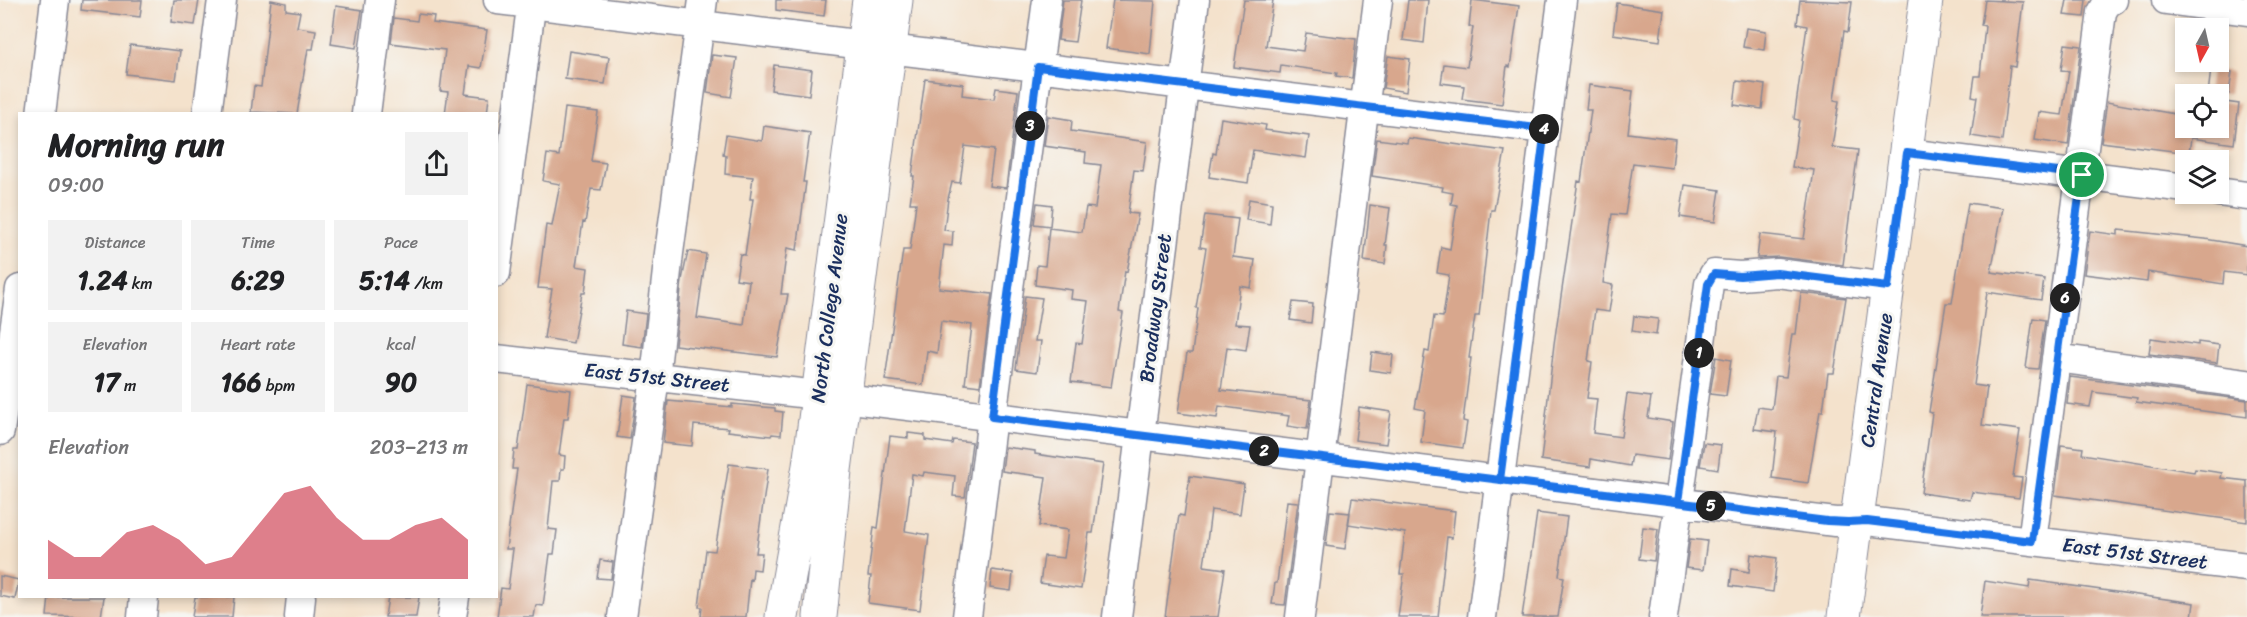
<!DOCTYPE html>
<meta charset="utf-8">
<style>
body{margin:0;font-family:Sriracha,sans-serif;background:#f2f2f2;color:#202124;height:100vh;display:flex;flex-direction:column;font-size:22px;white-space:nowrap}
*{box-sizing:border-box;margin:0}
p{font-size:20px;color:#757577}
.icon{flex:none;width:33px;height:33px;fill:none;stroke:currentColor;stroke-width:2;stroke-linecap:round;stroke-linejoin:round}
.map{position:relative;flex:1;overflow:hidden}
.side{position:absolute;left:18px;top:112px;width:480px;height:486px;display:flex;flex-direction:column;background:#fff;border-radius:0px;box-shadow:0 3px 9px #0003}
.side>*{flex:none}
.needle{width:39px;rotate:188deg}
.controls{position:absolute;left:2175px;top:18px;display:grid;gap:12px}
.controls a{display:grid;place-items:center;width:54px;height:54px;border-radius:0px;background:#fff;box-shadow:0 3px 9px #0003;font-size:30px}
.pin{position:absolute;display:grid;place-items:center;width:51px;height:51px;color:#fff;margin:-26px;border:3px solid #fff;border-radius:50%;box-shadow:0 2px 6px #0007}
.km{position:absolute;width:30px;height:30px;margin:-15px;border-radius:50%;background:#222;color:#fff;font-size:16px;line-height:30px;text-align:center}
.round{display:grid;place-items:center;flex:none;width:63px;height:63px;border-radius:0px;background:#f2f2f2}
.headline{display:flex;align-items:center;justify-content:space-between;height:102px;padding:0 30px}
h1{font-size:33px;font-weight:700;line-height:45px}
.metrics{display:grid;grid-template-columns:repeat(3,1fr);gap:9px;height:102px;padding:6px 30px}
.metrics div{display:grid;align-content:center;border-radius:0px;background:#f2f2f2;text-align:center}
.metrics b{font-size:26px;font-weight:700}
.metrics small{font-size:16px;font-weight:400}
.metrics p{font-size:16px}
.chart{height:168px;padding:12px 30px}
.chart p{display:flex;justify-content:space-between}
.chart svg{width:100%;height:108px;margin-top:6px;fill:#d1495b;opacity:.7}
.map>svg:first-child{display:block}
</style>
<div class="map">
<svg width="2247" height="617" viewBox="0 0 2247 617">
<rect width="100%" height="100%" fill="#f6f6f2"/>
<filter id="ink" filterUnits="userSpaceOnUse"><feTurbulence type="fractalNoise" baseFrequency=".0167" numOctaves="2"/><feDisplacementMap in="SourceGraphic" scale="12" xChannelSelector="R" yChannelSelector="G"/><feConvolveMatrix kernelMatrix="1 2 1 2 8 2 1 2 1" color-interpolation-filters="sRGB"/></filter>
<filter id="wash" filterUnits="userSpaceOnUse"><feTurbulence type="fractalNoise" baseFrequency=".008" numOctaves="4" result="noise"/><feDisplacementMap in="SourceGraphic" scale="24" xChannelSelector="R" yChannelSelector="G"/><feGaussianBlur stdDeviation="1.35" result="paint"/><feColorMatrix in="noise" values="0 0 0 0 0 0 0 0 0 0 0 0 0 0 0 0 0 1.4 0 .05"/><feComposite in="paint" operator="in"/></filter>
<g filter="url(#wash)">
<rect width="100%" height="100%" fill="#f4e2cc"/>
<g id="blocks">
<path fill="#d8a78d" d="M82 0H142L140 17 81 10Z
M174 0H199L195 25 171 22Z
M271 0 286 3V10L300 12 297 27 316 30 313 49H308L297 114 251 112 254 86 261 87Z
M776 0H826L824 16 776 10Z
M1063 0H1081L1075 42 1058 40Z
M1113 0 1155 1 1150 54 1106 48Z
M1244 0H1273L1266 46 1303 51 1306 33 1356 39 1352 78 1336 76 1337 73 1281 65 1280 73 1234 67Z
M1408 0H1428L1424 43 1403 40Z
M1472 0 1519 6 1510 67 1507 66 1502 104 1462 99 1464 86 1441 83 1444 64 1467 67 1473 27H1469Z
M1800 0 1852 2 1848 32 1844 31 1834 100 1839 101 1832 147 1858 150 1843 265 1779 257 1757 258 1760 234 1804 239 1814 170 1792 167 1799 120 1794 119 1807 26 1797 24Z
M1985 0 2023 2 2015 67 2010 66 2002 141 1971 136 1977 97 1972 96 1975 76H1980L1985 26 1981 25Z
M2067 0H2086L2084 17 2064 15Z
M1617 3 1664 10 1660 41 1613 34Z
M336 6 362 10 356 48 331 44Z
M418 14 434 16 433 23 487 30 481 68 469 66 465 94 489 97 487 114H445L448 92 440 91 445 50 391 43 394 18 417 21Z
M1746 28 1766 31 1764 50 1743 47Z
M2065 44 2081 46 2068 145 2035 140 2039 112 2062 115 2069 71 2061 70Z
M130 45 180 51 176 80 126 74Z
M569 51 609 57 605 84 565 79Z
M712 55 737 58 731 97 707 93Z
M1388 56 1410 59 1406 92 1383 88Z
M774 65 812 70 809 95 771 90Z
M2211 69 2232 72 2229 94H2208Z
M925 79 963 84 962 95 994 99 996 88 1018 91 1006 188 989 186 994 150 965 146 960 183 952 182 948 199 944 230 953 231 952 246 944 245 939 288 992 294 980 386 965 384 972 325 941 321 937 353 927 351 923 385 885 380 903 250H910L916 203H910L914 176H912Z
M1737 81 1765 85 1762 109 1734 105Z
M1589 85 1633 91 1628 133 1675 139 1672 168 1633 163 1625 215 1612 214 1603 283 1613 285 1609 312 1595 310 1588 361 1592 362 1587 398 1597 399 1593 433 1621 437 1627 394 1651 397 1648 418 1673 422 1668 460 1632 455 1630 466 1591 459 1590 467 1541 460 1554 344 1578 181 1581 182 1591 110H1586Z
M2218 101 2239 104 2234 144 2191 138 2189 153 2101 142 2107 102 2186 116V128H2218Z
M565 108 598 112 591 161 606 163 601 190 591 189 585 223 583 222 576 266 588 268 585 293H582L573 343 544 338 552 289 538 288 546 225 552 226 560 184 543 181 547 154 559 156Z
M1048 116 1072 120 1071 131 1147 142 1143 171 1134 170 1128 213 1138 214 1127 272 1125 271 1119 312 1123 313 1111 387 1071 382 1076 343 1082 344 1088 301 1071 299 1072 290 1035 285 1037 265 1045 266 1049 228 1082 232 1086 207 1095 208 1101 165 1085 163 1086 152 1044 146Z
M1221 118 1266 125 1265 130 1309 136 1306 158 1253 150 1248 183 1209 177 1213 153 1216 154Z
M764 126 810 133 803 182H806L797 250 787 248 781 294H788L777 357 675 345 682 280 688 251 706 254 697 318 744 325 749 281 736 279 740 254 745 255 753 199H750L753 177 725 174 726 155 723 154 726 135 762 141Z
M1408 138 1505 151 1494 210H1491L1479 316H1475L1469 358H1471L1463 421 1467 422 1463 448 1421 442 1425 410 1415 408 1425 351 1429 352 1434 316 1443 317 1449 275 1437 273 1441 247 1450 249 1457 205 1451 204 1453 193 1442 191 1443 187 1372 176 1377 139 1407 143Z
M1685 185 1720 190 1715 222 1680 217Z
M1249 199 1272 203 1270 224 1246 220Z
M1037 203 1052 205 1050 226 1034 224Z
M1968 203 2003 208 1991 272 2044 279 2041 300 1987 292 1974 385 1987 387 1982 425 2020 430 2013 477 2022 478 2019 498 1972 492 1970 500 1921 493 1932 413 1929 412 1946 303H1952Z
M1370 205 1390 208 1385 245H1387L1385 264 1364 261Z
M1205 215 1238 219 1233 257 1255 260 1251 288 1240 286 1235 324 1250 325 1246 350 1227 347 1221 390 1311 400 1307 429 1287 426 1289 416 1246 410 1219 406 1217 418 1178 413 1187 353H1192L1198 308H1196L1206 248 1200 247Z
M2118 230 2205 239 2247 246V275L2224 272 2223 284 2148 272 2147 282 2084 274 2090 231 2118 235Z
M1801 293 1846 298 1834 373H1828L1823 411H1820L1808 483 1772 478 1777 432 1754 429 1758 407 1772 409 1776 376 1786 377 1792 334H1796Z
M1025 296 1042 298 1035 341H1041L1037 372 1016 369Z
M1293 302 1313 304 1311 323 1290 320Z
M626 311 646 314 642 347 622 344Z
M1634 316 1658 319 1656 335 1632 331Z
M2033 318 2045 320 2038 369 2026 368Z
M2151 338 2198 345V342L2219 345 2217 363 2149 354Z
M1372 352 1393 355 1391 373 1370 370Z
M1716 357 1731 360 1726 396 1710 394Z
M2070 377 2247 400V417L2136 402 2137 398 2093 392 2090 407 2067 404Z
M527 384 571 390 568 418H564L559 455 565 456 564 469H561L560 481H553L548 529 557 530 554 554H550L543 606 536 605 534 617H497L501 588 508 589 513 549H506L517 469H512L514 450H518Z
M623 395 636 397 630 439 617 437Z
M668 401 732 407V404L775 408V411L783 412 781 435 772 434 771 436 728 431 729 428 694 425 692 446 663 443Z
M1359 407 1391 412 1386 444 1355 440Z
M908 433 925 435V440L952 444 953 440 972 442 965 497 953 496 955 476 924 472 923 476 912 474 905 531 929 535 920 610 868 603 871 576H868L874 527 878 528 890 436 908 438Z
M1704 443 1721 445 1718 469 1700 466Z
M2061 445 2083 448 2082 454 2194 472 2195 469 2222 473 2221 478 2247 481V522L2055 495Z
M1005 447 1035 451V454L1103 464 1093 533H1089L1081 589 1040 583 1044 556 1064 558 1068 530 1039 526 1046 477 1002 471Z
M729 464 768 469 756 553H762L760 570 753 569 752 580 750 579 746 617H701L702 607H699L706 550 715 551Z
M1190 476 1244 484 1240 514 1211 510 1204 566 1225 569 1218 617H1165L1179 515 1184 516Z
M1352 498 1455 511 1452 538 1447 537 1438 617H1398L1404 574H1400L1405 533 1348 524Z
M1287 501 1298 502 1285 605 1272 604 1275 583H1277Z
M1330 511 1350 513 1345 549 1326 546Z
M1537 513 1567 517 1559 576 1564 577 1558 617H1522Z
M1643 527 1658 529 1654 561 1639 559Z
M1690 539 1707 541 1703 570 1686 568Z
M1751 554 1777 558 1773 592 1730 586 1732 569 1749 572Z
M600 560 613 562 611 579 597 578Z
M992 570 1013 573 1011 591 990 588Z
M0 576 19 580 15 599 0 596Z
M2030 580 2194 603 2192 617H1980L1985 581 2029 588Z
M49 597H104L101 617 47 616Z
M195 597H234L232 617H192Z
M388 597H419L416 617H385Z"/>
</g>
</g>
<g filter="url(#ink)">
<use href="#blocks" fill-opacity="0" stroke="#888895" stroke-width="1.5"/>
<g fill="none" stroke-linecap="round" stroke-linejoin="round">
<defs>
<path id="minor" d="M498 0 864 45
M2166 0 2247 11
M889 49 1545 129
M41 114 55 0
M207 114 222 0
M366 114 380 0
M1907 153 2186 188
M2218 192 2247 196
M496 273 532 0
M2056 358 2247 384
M496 359 818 395
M844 398 1835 522 1867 521 2247 567
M0 431 20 289
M2032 541 2102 12 2107 3 2113 0
M142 617 144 597
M299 617 301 597
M452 617 455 597
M622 617 655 377 669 253 703 0
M967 617 992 417 1047 0
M1117 617 1195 0
M1300 617 1378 0
M1482 617 1562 0
M1663 617 1709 284 1714 274 1740 276 1777 273 1888 287"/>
<path id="major" d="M782 617 809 466 869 0
M820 617 835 470 896 0
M1844 617 1926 0"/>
</defs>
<use href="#minor" stroke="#888895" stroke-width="31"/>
<use href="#major" stroke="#888895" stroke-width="35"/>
<use href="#minor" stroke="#fff" stroke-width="28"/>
<use href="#major" stroke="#fff" stroke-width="33"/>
</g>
</g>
<g fill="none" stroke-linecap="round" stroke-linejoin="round" filter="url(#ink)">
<defs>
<path id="route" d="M2082 175 1907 153 1888 287 1777 273 1740 276 1714 274 1708 284 1678 502 992 417 1038 67 1545 129 1500 480 1827 521 1848 522 1867 521 2032 541 2082 175"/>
</defs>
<use href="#route" stroke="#fff" stroke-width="12"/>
<use href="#route" stroke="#1a73e8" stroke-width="8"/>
</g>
<g text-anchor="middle" stroke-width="6" stroke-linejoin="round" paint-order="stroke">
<g font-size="20" fill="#1b2f5e" stroke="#f6f6f2">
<text transform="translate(829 308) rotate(-83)" y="7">North College Avenue</text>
<text transform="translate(1155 308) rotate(-83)" y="7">Broadway Street</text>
<text transform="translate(657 377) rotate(6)" y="7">East 51st Street</text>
<text transform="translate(1876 380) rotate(-82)" y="7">Central Avenue</text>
<text transform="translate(2135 553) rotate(7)" y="7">East 51st Street</text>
</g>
</g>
</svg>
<div class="controls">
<a><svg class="needle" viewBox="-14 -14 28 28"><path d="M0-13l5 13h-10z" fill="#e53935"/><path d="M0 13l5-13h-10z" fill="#757577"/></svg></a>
<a><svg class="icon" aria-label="locate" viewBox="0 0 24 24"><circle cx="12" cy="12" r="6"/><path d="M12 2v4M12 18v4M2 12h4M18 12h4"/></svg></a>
<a><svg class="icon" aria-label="layers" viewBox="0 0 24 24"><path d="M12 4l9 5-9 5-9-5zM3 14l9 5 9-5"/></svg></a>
</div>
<div class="pin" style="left:2082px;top:175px;background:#1e9e55"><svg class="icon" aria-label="arrive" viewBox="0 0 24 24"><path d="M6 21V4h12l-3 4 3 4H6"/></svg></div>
<b class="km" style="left:1699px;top:353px">1</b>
<b class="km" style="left:1264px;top:451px">2</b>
<b class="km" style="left:1030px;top:126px">3</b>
<b class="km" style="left:1544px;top:129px">4</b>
<b class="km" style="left:1711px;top:506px">5</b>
<b class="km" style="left:2065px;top:298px">6</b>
<section class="side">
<div class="headline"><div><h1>Morning run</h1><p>09:00</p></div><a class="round"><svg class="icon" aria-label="share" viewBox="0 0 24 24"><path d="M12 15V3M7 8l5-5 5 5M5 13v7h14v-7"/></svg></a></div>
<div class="metrics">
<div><p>Distance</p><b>1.24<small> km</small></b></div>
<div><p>Time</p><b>6:29</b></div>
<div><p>Pace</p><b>5:14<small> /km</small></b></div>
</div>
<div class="metrics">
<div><p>Elevation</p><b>17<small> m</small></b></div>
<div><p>Heart rate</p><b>166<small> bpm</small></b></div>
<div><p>kcal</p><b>90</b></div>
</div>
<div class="chart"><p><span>Elevation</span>203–213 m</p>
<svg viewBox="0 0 160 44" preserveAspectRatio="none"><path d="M0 44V28L10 35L20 35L30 25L40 22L50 28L60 38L70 35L80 22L90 9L100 6L110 19L120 28L130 28L140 22L150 19L160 28V44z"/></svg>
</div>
</section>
</div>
